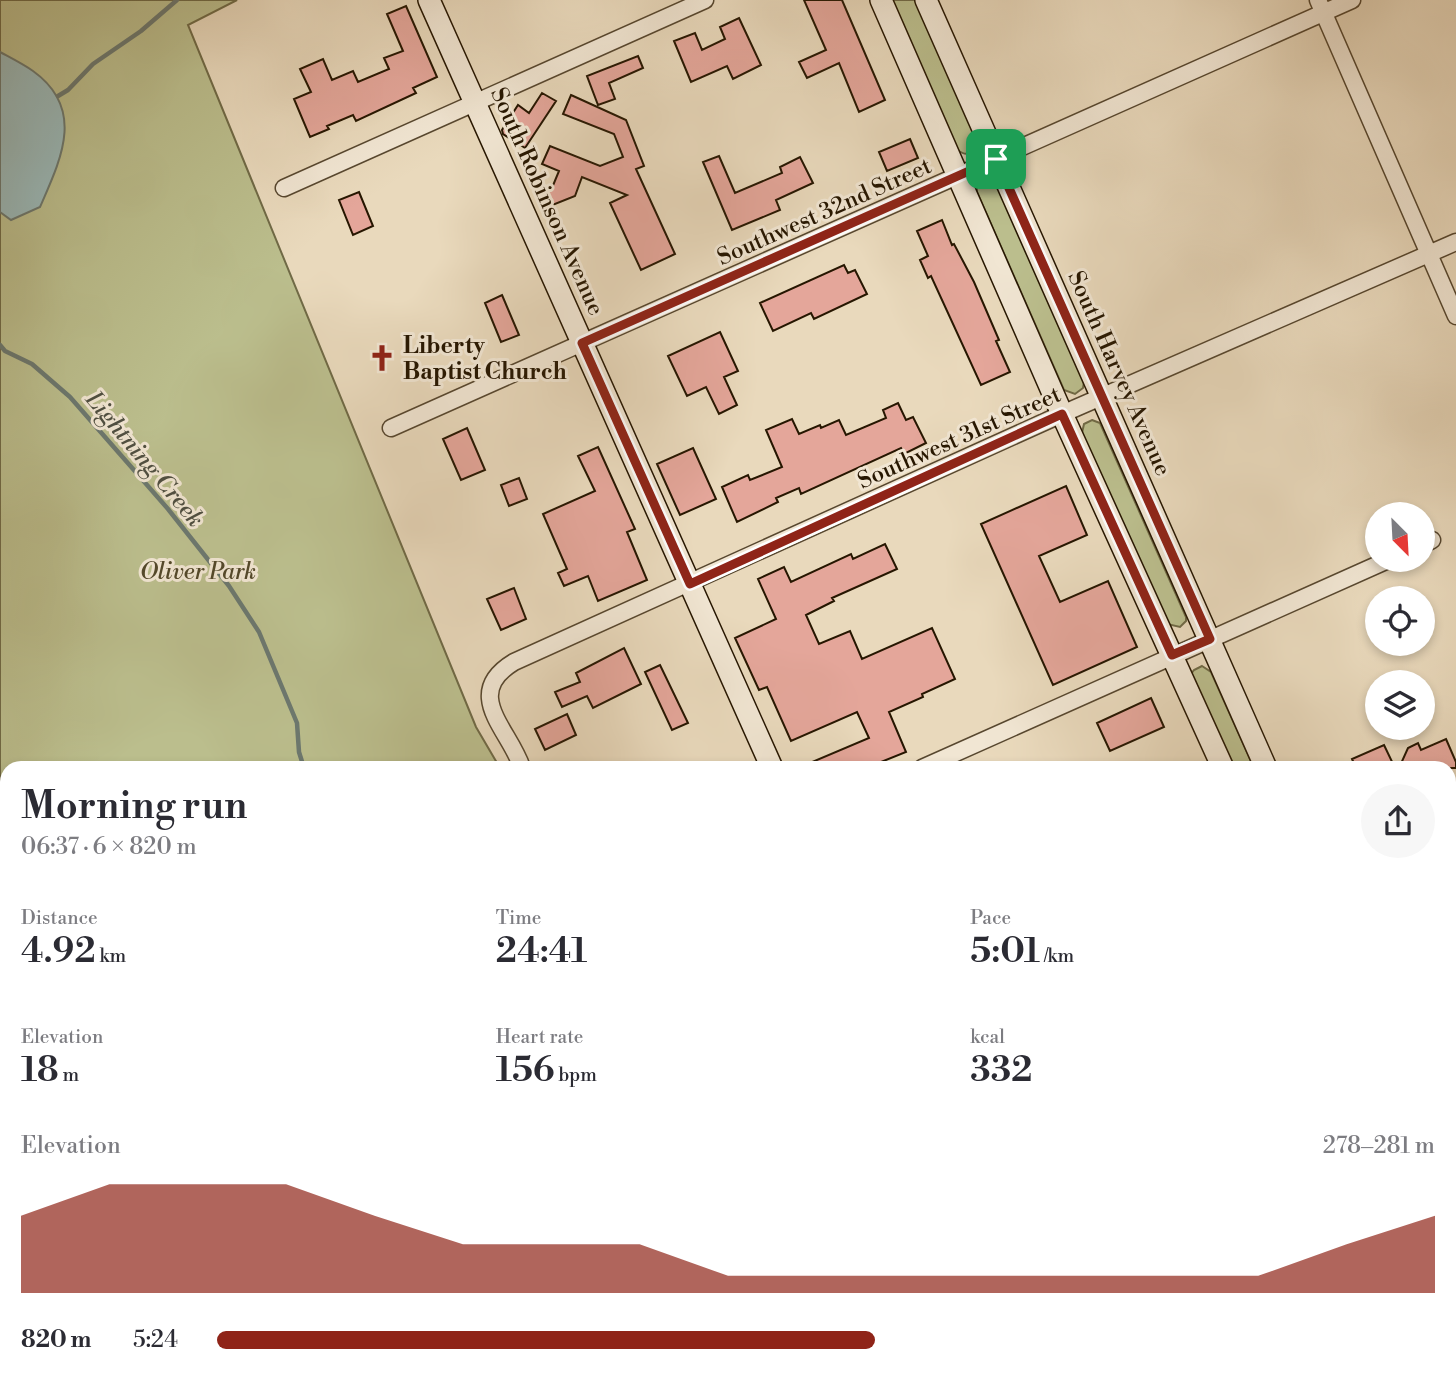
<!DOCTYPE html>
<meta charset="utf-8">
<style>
body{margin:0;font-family:"Libre Bodoni",serif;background:#f7f7f7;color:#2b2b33;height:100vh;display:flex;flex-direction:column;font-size:26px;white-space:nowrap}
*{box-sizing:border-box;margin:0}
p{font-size:23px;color:#7c7c81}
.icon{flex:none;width:38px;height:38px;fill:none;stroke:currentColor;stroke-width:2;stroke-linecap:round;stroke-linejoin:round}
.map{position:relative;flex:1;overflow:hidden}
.side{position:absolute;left:0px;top:761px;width:1456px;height:621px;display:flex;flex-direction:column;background:#fff;border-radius:21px 21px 0 0;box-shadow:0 4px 10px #0003}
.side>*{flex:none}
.needle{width:46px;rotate:156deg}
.fabs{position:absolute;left:1365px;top:502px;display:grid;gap:14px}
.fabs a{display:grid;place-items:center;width:70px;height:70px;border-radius:50%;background:#fff;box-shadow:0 4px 10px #0003;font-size:35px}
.pin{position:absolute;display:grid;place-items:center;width:60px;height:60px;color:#fff;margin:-30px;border-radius:14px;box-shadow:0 4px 10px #0006}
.round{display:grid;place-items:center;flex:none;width:74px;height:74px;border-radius:37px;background:#f7f7f7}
.headline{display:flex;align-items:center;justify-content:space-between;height:119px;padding:0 21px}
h1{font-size:38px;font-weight:600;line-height:52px}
.figures{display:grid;grid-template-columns:repeat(3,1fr);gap:10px;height:119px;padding:7px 21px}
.figures div{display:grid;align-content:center}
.figures b{font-size:35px;font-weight:600}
.figures small{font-size:19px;font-weight:400}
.figures p{font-size:19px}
.chart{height:196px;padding:14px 21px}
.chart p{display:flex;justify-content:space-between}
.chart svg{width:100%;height:126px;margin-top:7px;fill:#8f2418;opacity:.7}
ul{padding:0 21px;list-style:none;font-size:23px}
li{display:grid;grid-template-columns:112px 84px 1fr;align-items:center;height:52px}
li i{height:18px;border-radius:9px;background:#8f2418}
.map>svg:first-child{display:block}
</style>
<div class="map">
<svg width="1456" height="1381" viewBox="0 0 1456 1381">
<rect width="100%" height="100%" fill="#e9d9bc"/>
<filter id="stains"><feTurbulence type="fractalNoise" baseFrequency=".00286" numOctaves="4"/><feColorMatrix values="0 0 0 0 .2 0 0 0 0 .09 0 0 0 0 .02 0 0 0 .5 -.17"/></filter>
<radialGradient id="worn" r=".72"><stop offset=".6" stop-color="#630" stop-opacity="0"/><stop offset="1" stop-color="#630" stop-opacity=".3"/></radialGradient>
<path fill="#bbbe8d" stroke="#706a46" stroke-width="2" d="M0 0H237L188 25 476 727 500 768H7V973L0 957Z
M891 0H915L978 141 975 150C968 155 965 155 957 150Z
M985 179 996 183 1084 382 1083 388 1075 394 1064 390 977 192V186Z
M1092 420 1100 423 1186 617V621L1180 627 1167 624 1082 433 1084 424Z
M1202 666 1211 672 1254 768H1231L1191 674 1194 670Z"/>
<path fill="#9ab9b9" stroke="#6c786f" stroke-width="2" d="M0 52C11 58 23 64 33 71 86 109 61 159 40 207L11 220 0 212Z"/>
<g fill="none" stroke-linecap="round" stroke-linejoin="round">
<path stroke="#6c786f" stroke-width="4.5" d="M58 96 68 90 93 64 141 31 177 0
M0 345 5 351 32 364 70 397 168 509 229 586 259 632 297 723 299 752 304 768
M563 1381 565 1376"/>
</g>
<path fill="#e4a69a" stroke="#261600" stroke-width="2" d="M804 0H842L885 100 859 112 839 63 807 78 799 62 826 50Z
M406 6 437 77 413 88 416 93 356 121 353 115 327 126 329 129 310 137 294 99 311 92 300 69 323 59 332 80 353 71 358 82 389 69 384 58 403 51 387 14Z
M739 18 761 65 733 79 727 66 691 82 674 41 695 33 702 50 725 39 720 27Z
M638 56 643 68 609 83 615 99 598 105 587 76Z
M542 93 556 101 525 148 503 134 502 130 518 105 529 113Z
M571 95 626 120 644 166 636 169 675 254 641 270 610 203 627 195 582 177 575 196 550 206 544 191 552 188 559 171 542 164 550 146 600 166 623 157 614 134 563 114Z
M910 139 918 158 887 171 879 152Z
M719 156 735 193 782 173 780 167 800 157 813 183 776 200 780 210 732 230 703 162Z
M359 192 373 226 353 235 339 200Z
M942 220 952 245 954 244 974 282 999 340 996 341 1010 372 981 385 931 276 928 278 920 260 928 256 917 231Z
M844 265 848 273 855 270 867 294 814 319 811 313 773 331 760 303Z
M502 295 519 335 501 342 485 303Z
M720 332 738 371 724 377 737 405 719 414 706 387 687 396 668 356Z
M898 403 906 420 913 417 926 443 904 454 901 448 801 494 799 488 776 498 778 502 737 522 722 487 748 475 750 480 782 467 766 430 792 419 799 434 820 425 821 428 839 420 846 435 886 418 883 410Z
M467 428 485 470 461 480 443 439Z
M598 447 635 529 627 532 647 580 598 601 588 576 564 586 558 573 567 569 543 514 595 491 578 456Z
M693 448 716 499 680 515 657 464Z
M519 478 527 499 509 506 501 485Z
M1066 486 1087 535 1039 556 1060 602 1108 581 1137 647 1053 685 981 524Z
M885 544 897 569 832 598 834 601 806 615 819 644 850 631 862 659 932 628 955 679 922 694 923 697 889 712 906 752 866 768H798L869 738 857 712 791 741 767 687 759 690 735 638 776 619 758 579 784 567 791 582 851 554 853 559Z
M514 588 526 619 501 630 487 599Z
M624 648 641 684 593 708 587 696 562 707 555 692 580 682 576 673Z
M660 665 688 723 672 730 645 672Z
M1151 698 1164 727 1110 751 1097 723Z
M567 714 576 735 545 750 535 729Z
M1446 739 1456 762V768H1399L1408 748 1418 743 1421 750Z
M1384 745 1395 768H1356L1352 759Z"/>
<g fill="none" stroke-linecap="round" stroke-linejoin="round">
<defs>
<path id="street" d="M1318 0 1456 316
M284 188 705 0
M391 428 1352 0
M1423 545 1432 540
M522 768C510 730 461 694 514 662L1062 414 1456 242
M922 768 1388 560
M0 1008 7 1023
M1449 1122 1456 1119
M0 1179 7 1176
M163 1376 166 1381
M863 1381 875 1376"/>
<path id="secondary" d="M429 0 772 768
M881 0 1062 414 1223 768
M926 0 1266 768
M1449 824 1456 820
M1449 1227 1456 1243
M1036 1376 1038 1381
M197 1381 209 1376"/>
</defs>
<use href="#street" stroke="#57472f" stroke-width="19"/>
<use href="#secondary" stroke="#261600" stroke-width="24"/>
<use href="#street" stroke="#f1e6d3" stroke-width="16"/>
<use href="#secondary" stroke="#f1e6d3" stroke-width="21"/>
</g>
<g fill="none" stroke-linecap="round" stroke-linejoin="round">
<defs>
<path id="route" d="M996 159 1210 639 1172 655 1062 414 690 584 582 343Z"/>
</defs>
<use href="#route" stroke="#fff" stroke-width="14"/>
<use href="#route" stroke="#8f2418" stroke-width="9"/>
</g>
<defs>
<symbol id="church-bare" viewBox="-9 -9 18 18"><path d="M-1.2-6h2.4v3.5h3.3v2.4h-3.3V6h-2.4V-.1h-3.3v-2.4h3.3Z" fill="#8f2418" stroke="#f1e6d3" stroke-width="2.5" paint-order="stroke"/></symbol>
</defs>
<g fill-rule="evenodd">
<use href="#church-bare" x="363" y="339" width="38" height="38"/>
</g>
<g text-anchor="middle" stroke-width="6" stroke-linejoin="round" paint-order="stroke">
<g font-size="23" fill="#261600" stroke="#f1e6d3">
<text transform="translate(548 201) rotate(66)" y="8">South Robinson Avenue</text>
<text transform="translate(824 211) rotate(-24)" y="8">Southwest 32nd Street</text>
<text transform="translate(1120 373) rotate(66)" y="8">South Harvey Avenue</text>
<text transform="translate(959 437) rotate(-24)" y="8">Southwest 31st Street</text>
</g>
<g font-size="23" font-weight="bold" fill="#261600" stroke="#f1e6d3" text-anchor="start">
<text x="403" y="353">Liberty<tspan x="403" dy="26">Baptist Church</tspan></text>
</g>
<g font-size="23" font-style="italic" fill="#53482a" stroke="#f1e6d3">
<text x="198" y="579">Oliver Park</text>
</g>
<g font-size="24" font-style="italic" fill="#4f4f41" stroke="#f1e6d3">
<text transform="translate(145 459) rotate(50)" y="8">Lightning Creek</text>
</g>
</g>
<rect width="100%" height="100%" filter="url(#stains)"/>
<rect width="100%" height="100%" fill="url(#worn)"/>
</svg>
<div class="fabs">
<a><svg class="needle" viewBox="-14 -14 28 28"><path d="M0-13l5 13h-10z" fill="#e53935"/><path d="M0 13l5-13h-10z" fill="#7c7c81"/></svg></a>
<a><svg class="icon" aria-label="locate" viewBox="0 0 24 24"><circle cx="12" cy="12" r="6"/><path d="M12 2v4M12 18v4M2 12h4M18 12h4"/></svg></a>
<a><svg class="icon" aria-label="layers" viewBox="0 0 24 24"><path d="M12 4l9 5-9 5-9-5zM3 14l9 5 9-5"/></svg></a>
</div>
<div class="pin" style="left:996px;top:159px;background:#1e9e55"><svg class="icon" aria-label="arrive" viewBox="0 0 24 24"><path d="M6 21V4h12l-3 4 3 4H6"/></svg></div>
<section class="side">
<div class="headline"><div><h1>Morning run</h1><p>06:37 · 6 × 820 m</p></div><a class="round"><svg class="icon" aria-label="share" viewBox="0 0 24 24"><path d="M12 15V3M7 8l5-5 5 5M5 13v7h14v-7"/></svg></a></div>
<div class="figures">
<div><p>Distance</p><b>4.92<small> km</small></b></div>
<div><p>Time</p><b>24:41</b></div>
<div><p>Pace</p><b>5:01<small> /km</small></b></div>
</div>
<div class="figures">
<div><p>Elevation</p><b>18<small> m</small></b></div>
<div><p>Heart rate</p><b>156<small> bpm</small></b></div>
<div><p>kcal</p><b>332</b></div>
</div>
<div class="chart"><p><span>Elevation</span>278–281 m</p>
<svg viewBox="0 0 160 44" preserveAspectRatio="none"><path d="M0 44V17L10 6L20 6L30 6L40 17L50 27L60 27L70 27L80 38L90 38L100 38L110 38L120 38L130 38L140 38L150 27L160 17V44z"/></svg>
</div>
<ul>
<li><b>820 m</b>5:24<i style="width:54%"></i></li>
</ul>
</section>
</div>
